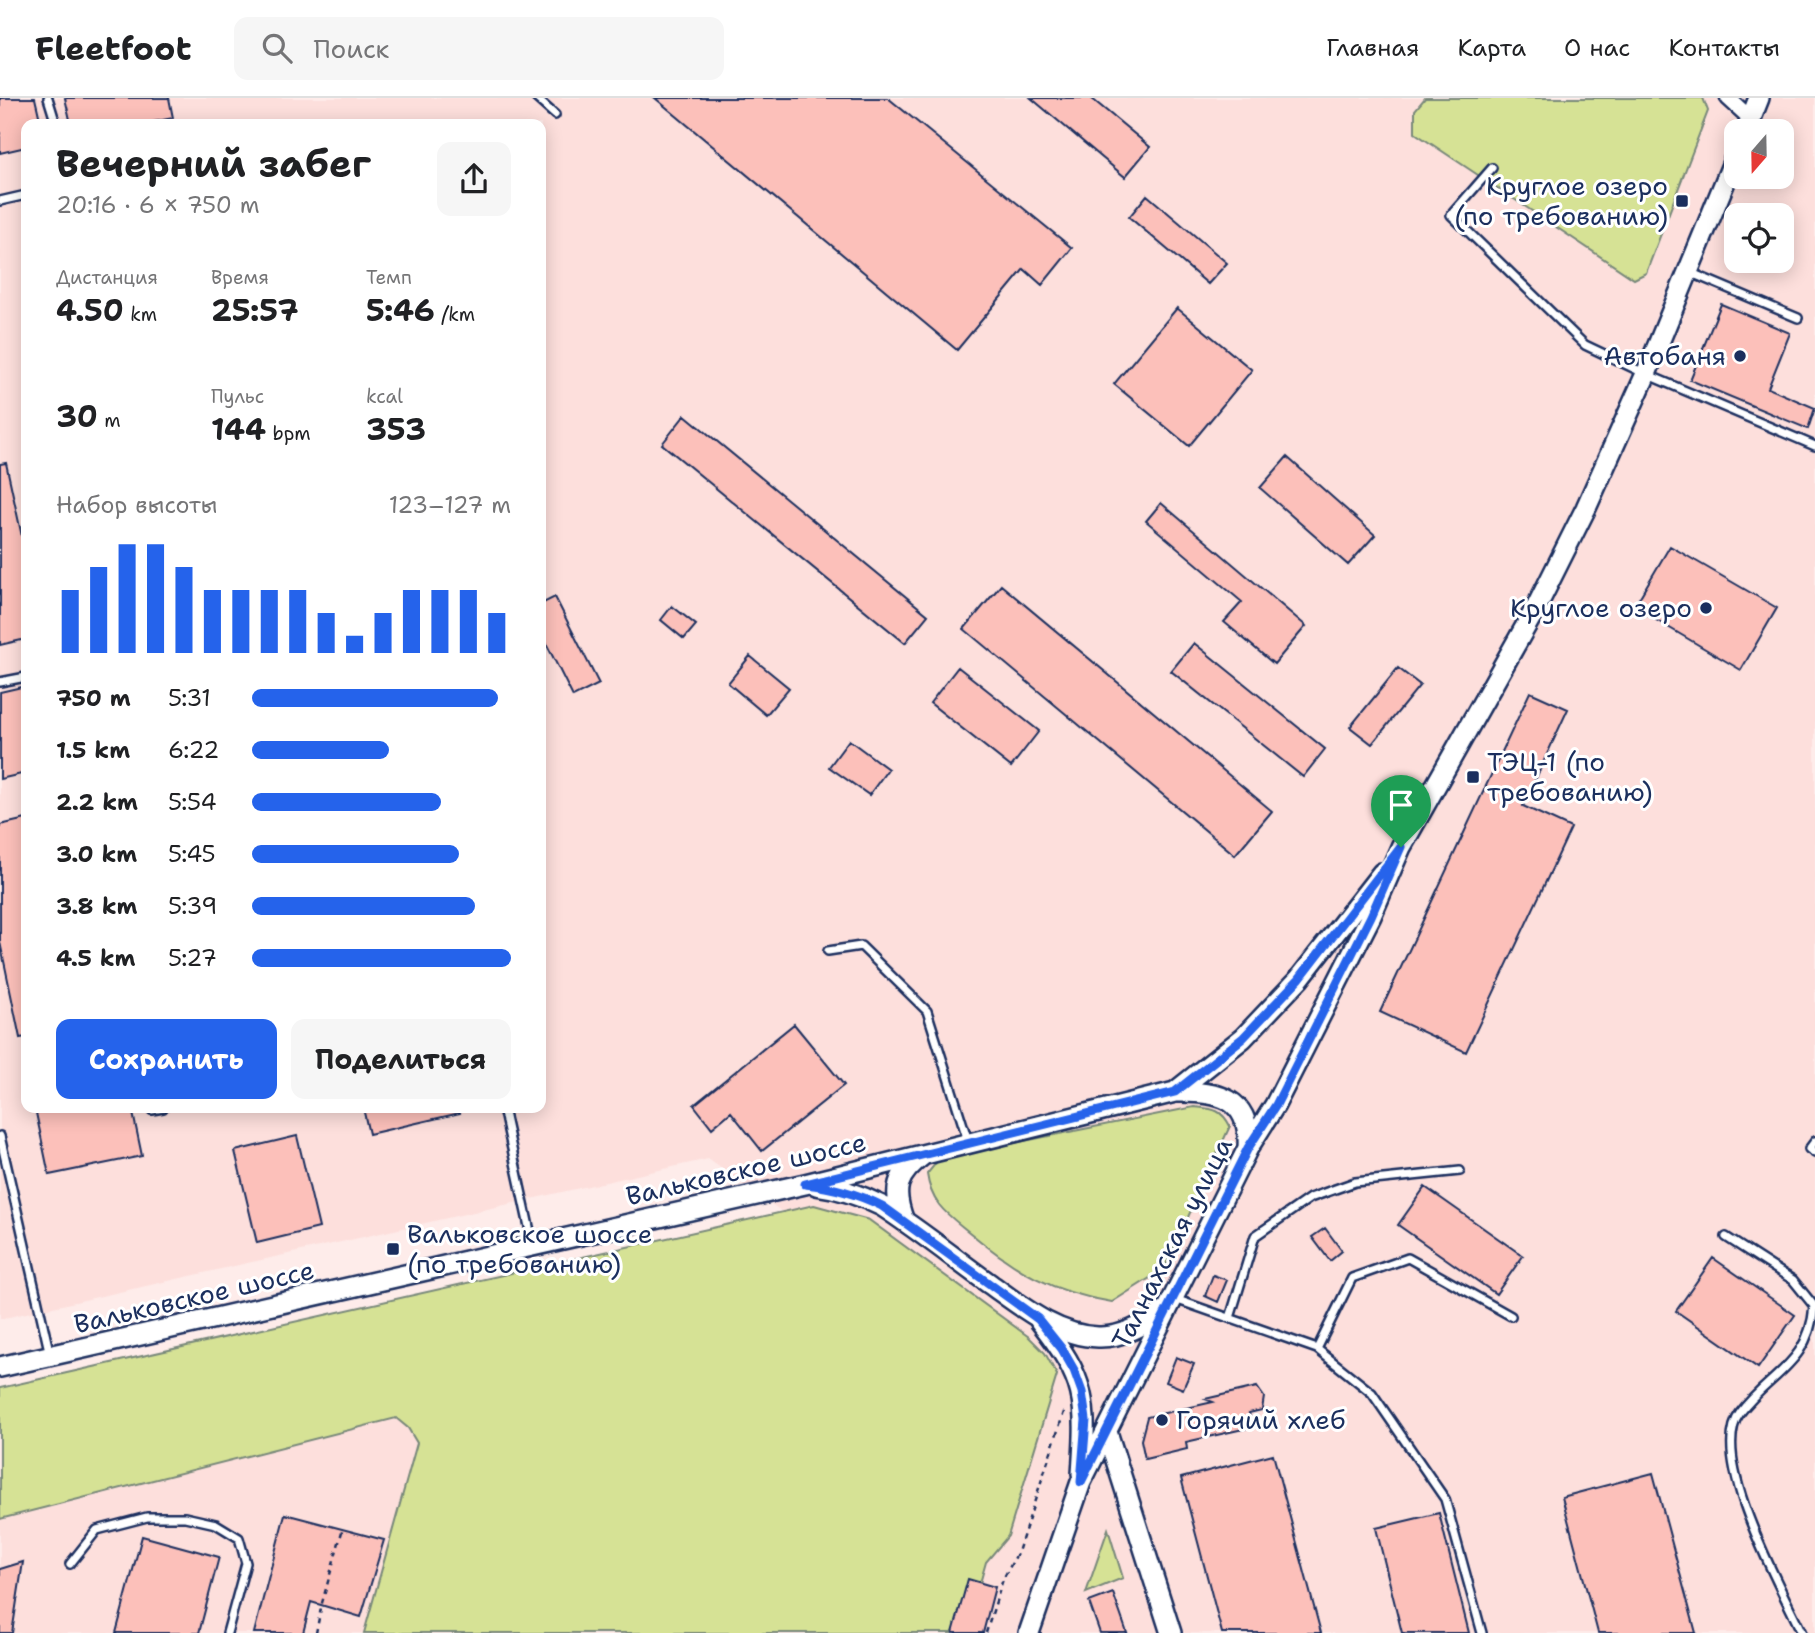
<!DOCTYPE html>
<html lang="ru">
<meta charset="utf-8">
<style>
body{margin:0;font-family:"Shantell Sans",sans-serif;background:#f6f6f6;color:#202124;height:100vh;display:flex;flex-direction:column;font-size:26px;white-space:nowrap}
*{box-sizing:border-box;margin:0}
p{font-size:23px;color:#757577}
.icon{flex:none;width:38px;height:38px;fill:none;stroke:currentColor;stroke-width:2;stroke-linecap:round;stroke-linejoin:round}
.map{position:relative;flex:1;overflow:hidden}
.side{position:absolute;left:21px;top:21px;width:525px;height:994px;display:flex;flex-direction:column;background:#fff;border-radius:14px;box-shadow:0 4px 18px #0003}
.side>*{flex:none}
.needle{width:46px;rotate:200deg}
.controls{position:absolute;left:1724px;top:21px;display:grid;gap:14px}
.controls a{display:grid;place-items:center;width:70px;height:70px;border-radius:14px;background:#fff;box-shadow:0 4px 18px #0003;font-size:35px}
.pin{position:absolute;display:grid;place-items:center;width:60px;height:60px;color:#fff;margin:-72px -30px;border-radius:50% 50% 50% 0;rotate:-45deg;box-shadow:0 0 7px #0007}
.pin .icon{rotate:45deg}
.round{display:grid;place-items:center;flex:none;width:74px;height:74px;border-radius:14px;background:#f6f6f6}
.head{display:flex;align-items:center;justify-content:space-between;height:119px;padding:0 35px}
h1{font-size:38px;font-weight:700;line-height:52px}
.stats{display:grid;grid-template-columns:repeat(3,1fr);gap:10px;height:119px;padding:7px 35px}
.stats div{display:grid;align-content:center}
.stats b{font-size:30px;font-weight:700}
.stats small{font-size:19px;font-weight:400}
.stats p{font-size:19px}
.chart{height:196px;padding:14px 35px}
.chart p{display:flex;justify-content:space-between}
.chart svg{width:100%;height:126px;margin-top:7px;stroke:#2563eb;stroke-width:6}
.action{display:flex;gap:14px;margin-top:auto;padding:14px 35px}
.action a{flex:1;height:80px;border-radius:14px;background:#2563eb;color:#fff;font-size:28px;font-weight:700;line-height:80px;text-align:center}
.action a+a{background:#f6f6f6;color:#202124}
ul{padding:0 35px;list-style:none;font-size:23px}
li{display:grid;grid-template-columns:112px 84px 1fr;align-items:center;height:52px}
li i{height:18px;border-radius:9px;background:#2563eb}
header{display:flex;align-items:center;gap:42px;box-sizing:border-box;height:98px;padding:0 35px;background:#fff;border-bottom:2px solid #e0e0e0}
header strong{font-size:33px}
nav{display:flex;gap:38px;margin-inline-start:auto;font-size:24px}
.search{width:490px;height:63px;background:#f6f6f6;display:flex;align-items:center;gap:18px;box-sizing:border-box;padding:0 24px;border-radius:14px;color:#757577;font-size:26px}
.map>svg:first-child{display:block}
</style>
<header>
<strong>Fleetfoot</strong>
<div class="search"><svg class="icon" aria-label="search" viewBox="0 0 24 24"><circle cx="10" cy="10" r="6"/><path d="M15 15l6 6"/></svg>Поиск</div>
<nav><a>Главная</a><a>Карта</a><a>О нас</a><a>Контакты</a></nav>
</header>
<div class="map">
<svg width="1815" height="1535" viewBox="0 0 1815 1535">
<rect width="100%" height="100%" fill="#feecea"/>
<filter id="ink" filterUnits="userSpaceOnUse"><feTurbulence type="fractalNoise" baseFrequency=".0143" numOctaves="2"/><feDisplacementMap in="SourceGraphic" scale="14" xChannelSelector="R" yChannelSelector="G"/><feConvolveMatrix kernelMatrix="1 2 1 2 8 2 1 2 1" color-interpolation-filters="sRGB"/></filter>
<g filter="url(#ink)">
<path fill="#fddfdc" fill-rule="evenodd" d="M0 0H1815V1535H947L1008 1275 708 1061 0 1221ZM26 26H541V1010H26ZM1736 33H1782V79H1736ZM1736 117H1782V163H1736Z
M437 1284 377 1535H0V1381Z"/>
<path fill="#d6e295" stroke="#78887a" stroke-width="2" d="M1425 0H1703L1708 13 1646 175 1634 181 1415 35V12Z
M1194 1009C1212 1011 1221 1010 1230 1028L1164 1171 1112 1204C1051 1194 1016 1173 969 1134 947 1116 931 1106 927 1076L940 1060Z
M814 1107 869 1122 1029 1239 1045 1255 1057 1277 1008 1438 986 1464 966 1535H364L417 1345 408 1330 396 1320 0 1421V1290Z
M1108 1431 1123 1480 1086 1495Z"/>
<path fill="#fcc0ba" stroke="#1b2f5e" stroke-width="2" d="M0 0H35L41 26H26V49L0 55Z
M65 0H169L173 20 143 26H71Z
M655 0H888L1072 150 1042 187 1024 171 957 252Z
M1031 0H1091L1150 49 1125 79Z
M1147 97 1227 165 1208 186 1129 119Z
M1721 206 1790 235 1768 290 1815 310 1808 331 1690 282Z
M1177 210 1252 272 1189 348 1114 286Z
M685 317 928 517 905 545 662 346Z
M1287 359 1375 437 1348 467 1260 390Z
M6 365 26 457V541L0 547V366Z
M1161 405 1306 528 1274 566 1224 524 1242 504 1146 423Z
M1670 448 1777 510 1741 572 1634 509Z
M1001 487 1272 713 1235 757 964 531Z
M555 499 599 586 573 599 541 535V506Z
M672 508 696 527 684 541 661 522Z
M1194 545 1325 651 1303 679 1171 573Z
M750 558 789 590 766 617 728 585Z
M958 569 1039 633 1011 669 930 605Z
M1398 570 1420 587 1372 646 1350 629Z
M26 588V675L0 681V594Z
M1530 594 1568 611 1523 708 1571 730 1466 954 1380 914Z
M849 642 888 671 869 697 829 669Z
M26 721V939L20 940 0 844V727Z
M794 926 844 987 762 1053 731 1014 712 1030 694 1007Z
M35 1010H132L142 1058 49 1077Z
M363 1010H459L460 1015 369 1036Z
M297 1038 319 1130 257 1145 235 1053Z
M1425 1089 1523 1158 1496 1196 1398 1127Z
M1325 1130 1342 1153 1330 1163 1312 1139Z
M1713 1160 1795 1217 1758 1270 1676 1213Z
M1213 1177 1227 1182 1218 1204 1205 1198Z
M1176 1259 1194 1266 1183 1291 1166 1284Z
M1257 1289 1264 1299 1262 1312 1249 1315 1252 1329 1186 1344 1187 1351 1145 1361 1141 1342 1147 1319 1213 1304 1205 1301Z
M1273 1356 1321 1535H1222L1181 1380Z
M1653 1375 1696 1535H1598L1562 1399Z
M1439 1415 1469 1535H1402L1376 1430Z
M285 1416 384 1442 361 1519 311 1504 303 1535H254Z
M142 1438 219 1459 199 1535H116Z
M23 1464 12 1535H0V1471Z
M968 1481 995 1489 983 1535H953Z
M1113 1495 1127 1535H1100L1089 1504Z"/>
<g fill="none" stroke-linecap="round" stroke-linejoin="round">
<defs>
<path id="lane" d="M48 0 56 26
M536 0 555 17
M1492 70 1451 117 1585 247 1646 276 1815 348
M0 103 26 97
M1689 174 1798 220
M0 584 26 579
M828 853 861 848 927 913 968 1043
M151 1010 152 1012 163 1010
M503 1010 533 1147
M0 1038 50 1257
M1815 1043 1809 1051 1815 1055
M1726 1139 1793 1182 1814 1208C1809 1267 1770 1275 1740 1315 1707 1358 1781 1490 1802 1535
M1175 1201 1317 1251 1372 1295 1445 1401 1482 1535
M1230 1220 1255 1138 1310 1100 1355 1084 1460 1073
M1317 1251 1352 1180 1408 1160 1511 1218
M70 1466 97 1432 147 1419H185L216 1426 239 1440 246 1465 227 1535"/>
<path id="street" d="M1728 0 1751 21"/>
<path id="secondary" d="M1746 33 1759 0
M1175 994 1243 940 1299 881 1382 775
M816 1087C840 1090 860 1097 882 1108 919 1132 954 1160 990 1186 1022 1209 1057 1238 1098 1239 1124 1240 1146 1225 1167 1212
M904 1123C892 1092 896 1077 923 1057
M1040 1223C1087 1283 1087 1302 1082 1376
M0 1269 805 1086 1175 994C1218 993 1251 999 1248 1050
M1107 1334 1171 1535
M1029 1535 1081 1384 1248 1050 1275 1007 1371 818 1401 749 1536 510 1586 410 1646 276 1736 57"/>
</defs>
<use href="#lane" stroke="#1b2f5e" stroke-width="12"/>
<use href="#street" stroke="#1b2f5e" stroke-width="19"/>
<use href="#secondary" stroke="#1b2f5e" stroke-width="24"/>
<path stroke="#1b2f5e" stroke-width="2.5" stroke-dasharray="5 5" stroke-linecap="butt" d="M316 1535 322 1505 343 1430
M986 1535 1003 1481 1018 1454 1065 1311"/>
<use href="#lane" stroke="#fff" stroke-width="7"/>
<use href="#street" stroke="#fff" stroke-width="14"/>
<use href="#secondary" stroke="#fff" stroke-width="19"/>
</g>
</g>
<g fill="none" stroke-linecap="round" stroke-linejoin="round" filter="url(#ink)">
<defs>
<path id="route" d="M1401 749 1371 818 1276 1007 1248 1050 1081 1384 1086 1322 1082 1294 1074 1272 1062 1251 1038 1221 882 1108C856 1095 833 1089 805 1086L1175 994 1243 940 1299 881Z"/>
</defs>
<use href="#route" stroke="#fff" stroke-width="14"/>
<use href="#route" stroke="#2563eb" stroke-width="9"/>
</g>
<g fill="#1b2f5e" stroke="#fff" stroke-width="2.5">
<rect x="1675" y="96" width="14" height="14" rx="3.5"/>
<circle cx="1740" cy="258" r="7"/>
<circle cx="1706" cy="510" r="7"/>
<rect x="1466" y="672" width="14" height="14" rx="3.5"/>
<rect x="386" y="1144" width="14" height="14" rx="3.5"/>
<circle cx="1162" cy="1322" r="7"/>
</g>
<g text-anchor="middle" stroke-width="6" stroke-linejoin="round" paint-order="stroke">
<g font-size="26" fill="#1b2f5e" stroke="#fff" text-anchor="end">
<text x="1668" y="97">Круглое озеро<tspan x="1668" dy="30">(по требованию)</tspan></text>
<text x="1726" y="267">Автобаня</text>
<text x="1692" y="519">Круглое озеро</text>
<text x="1487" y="673" text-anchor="start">ТЭЦ-1 (по<tspan x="1487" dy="30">требованию)</tspan></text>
<text x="407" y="1145" text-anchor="start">Вальковское шоссе<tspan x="407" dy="30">(по требованию)</tspan></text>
<text x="1176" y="1331" text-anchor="start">Горячий хлеб</text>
</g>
<g font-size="26" fill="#1b2f5e" stroke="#fff">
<text transform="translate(746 1071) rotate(-13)" y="9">Вальковское шоссе</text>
<text transform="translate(1172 1145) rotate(-63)" y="9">Талнахская улица</text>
<text transform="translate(194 1199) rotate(-13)" y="9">Вальковское шоссе</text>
</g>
</g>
</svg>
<div class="controls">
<a><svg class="needle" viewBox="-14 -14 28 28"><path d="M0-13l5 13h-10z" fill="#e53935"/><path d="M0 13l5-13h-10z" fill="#757577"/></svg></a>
<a><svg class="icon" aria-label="locate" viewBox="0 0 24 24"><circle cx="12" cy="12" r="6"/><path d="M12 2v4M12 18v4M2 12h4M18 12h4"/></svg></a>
</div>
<div class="pin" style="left:1401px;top:749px;background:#1e9e55"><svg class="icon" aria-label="arrive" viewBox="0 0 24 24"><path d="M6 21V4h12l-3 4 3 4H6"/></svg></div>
<section class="side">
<div class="head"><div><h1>Вечерний забег</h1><p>20:16 · 6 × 750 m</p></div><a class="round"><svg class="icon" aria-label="share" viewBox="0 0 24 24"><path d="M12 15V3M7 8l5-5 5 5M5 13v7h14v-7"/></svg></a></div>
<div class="stats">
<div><p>Дистанция</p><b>4.50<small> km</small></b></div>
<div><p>Время</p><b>25:57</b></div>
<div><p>Темп</p><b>5:46<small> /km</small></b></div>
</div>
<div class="stats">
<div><b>30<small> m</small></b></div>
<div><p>Пульс</p><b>144<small> bpm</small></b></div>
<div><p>kcal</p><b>353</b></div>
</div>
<div class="chart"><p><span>Набор высоты</span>123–127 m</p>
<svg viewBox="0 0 160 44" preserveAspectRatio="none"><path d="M5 44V22M15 44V14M25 44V6M35 44V6M45 44V14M55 44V22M65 44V22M75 44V22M85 44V22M95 44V30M105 44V38M115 44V30M125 44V22M135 44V22M145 44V22M155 44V30"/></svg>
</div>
<ul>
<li><b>750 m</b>5:31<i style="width:95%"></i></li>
<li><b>1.5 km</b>6:22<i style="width:53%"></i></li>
<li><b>2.2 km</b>5:54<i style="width:73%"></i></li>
<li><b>3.0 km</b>5:45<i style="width:80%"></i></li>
<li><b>3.8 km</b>5:39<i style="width:86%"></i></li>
<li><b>4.5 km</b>5:27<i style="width:100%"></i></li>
</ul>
<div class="action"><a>Сохранить</a><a>Поделиться</a></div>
</section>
</div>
